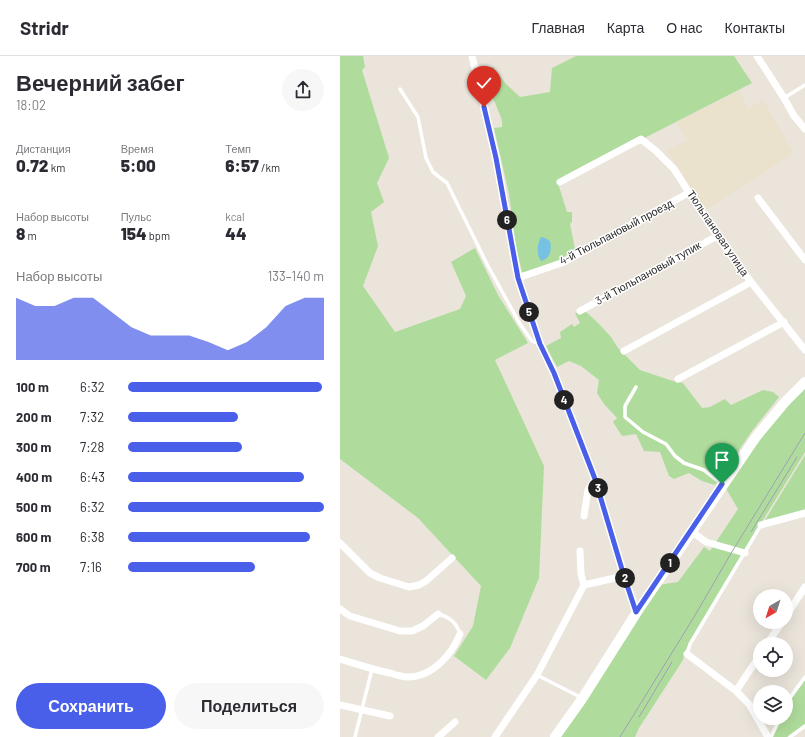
<!DOCTYPE html>
<html lang="ru">
<meta charset="utf-8">
<style>
body{margin:0;font-family:Barlow,sans-serif;background:#f7f7f7;color:#2b2b33;height:100vh;display:flex;flex-direction:column;font-size:15px;white-space:nowrap}
*{box-sizing:border-box;margin:0}
p{font-size:13px;color:#7c7c81}
.icon{flex:none;width:22px;height:22px;fill:none;stroke:currentColor;stroke-width:2;stroke-linecap:round;stroke-linejoin:round}
.map{position:relative;flex:1;overflow:hidden}
.drawer{display:flex;flex-direction:column;background:#fff;width:340px}
.drawer>*{flex:none}
.needle{width:26px;rotate:219deg}
.fabs{position:absolute;left:413px;top:533px;display:grid;gap:8px}
.fabs a{display:grid;place-items:center;width:40px;height:40px;border-radius:50%;background:#fff;box-shadow:0 4px 16px #0002;font-size:20px}
.pin{position:absolute;display:grid;place-items:center;width:34px;height:34px;color:#fff;margin:-41px -17px;border-radius:50% 50% 50% 0;rotate:-45deg;box-shadow:0 0 4px #0007}
.pin .icon{rotate:45deg}
.km{position:absolute;width:20px;height:20px;margin:-10px;border-radius:50%;background:#222;color:#fff;font-size:11px;line-height:20px;text-align:center}
.round{display:grid;place-items:center;flex:none;width:42px;height:42px;border-radius:21px;background:#f7f7f7}
.summary{display:flex;align-items:center;justify-content:space-between;height:68px;padding:0 16px}
h1{font-size:22px;font-weight:800;line-height:30px}
.stats{display:grid;grid-template-columns:repeat(3,1fr);gap:6px;height:68px;padding:4px 16px}
.stats div{display:grid;align-content:center}
.stats b{font-size:17px;font-weight:800}
.stats small{font-size:11px;font-weight:400}
.stats p{font-size:11px}
.chart{height:112px;padding:8px 16px}
.chart p{display:flex;justify-content:space-between}
.chart svg{width:100%;height:72px;margin-top:4px;fill:#495fe9;opacity:.7}
.action{display:flex;gap:8px;margin-top:auto;padding:8px 16px}
.action a{flex:1;height:46px;border-radius:24px;background:#495fe9;color:#fff;font-size:16px;font-weight:800;line-height:46px;text-align:center}
.action a+a{background:#f7f7f7;color:#2b2b33}
ul{padding:0 16px;list-style:none;font-size:13px}
li{display:grid;grid-template-columns:64px 48px 1fr;align-items:center;height:30px}
li i{height:10px;border-radius:5px;background:#495fe9}
header{display:flex;align-items:center;gap:24px;box-sizing:border-box;height:56px;padding:0 20px;background:#fff;border-bottom:1px solid #e1e1e2}
header strong{font-size:19px}
nav{display:flex;gap:22px;margin-inline-start:auto;font-size:14px}
main{display:flex;flex:1;min-height:0}
.map>svg:first-child{display:block}
</style>
<header>
<strong>Stridr</strong>
<nav><a>Главная</a><a>Карта</a><a>О нас</a><a>Контакты</a></nav>
</header>
<main>
<section class="drawer">
<div class="summary"><div><h1>Вечерний забег</h1><p>18:02</p></div><a class="round"><svg class="icon" aria-label="share" viewBox="0 0 24 24"><path d="M12 15V3M7 8l5-5 5 5M5 13v7h14v-7"/></svg></a></div>
<div class="stats">
<div><p>Дистанция</p><b>0.72<small> km</small></b></div>
<div><p>Время</p><b>5:00</b></div>
<div><p>Темп</p><b>6:57<small> /km</small></b></div>
</div>
<div class="stats">
<div><p>Набор высоты</p><b>8<small> m</small></b></div>
<div><p>Пульс</p><b>154<small> bpm</small></b></div>
<div><p>kcal</p><b>44</b></div>
</div>
<div class="chart"><p><span>Набор высоты</span>133–140 m</p>
<svg viewBox="0 0 160 44" preserveAspectRatio="none"><path d="M0 44V6L10 11L20 11L30 6L40 6L50 15L60 24L70 29L80 29L90 29L100 33L110 38L120 33L130 24L140 11L150 6L160 6V44z"/></svg>
</div>
<ul>
<li><b>100 m</b>6:32<i style="width:99%"></i></li>
<li><b>200 m</b>7:32<i style="width:56%"></i></li>
<li><b>300 m</b>7:28<i style="width:58%"></i></li>
<li><b>400 m</b>6:43<i style="width:90%"></i></li>
<li><b>500 m</b>6:32<i style="width:100%"></i></li>
<li><b>600 m</b>6:38<i style="width:93%"></i></li>
<li><b>700 m</b>7:16<i style="width:65%"></i></li>
</ul>
<div class="action"><a>Сохранить</a><a>Поделиться</a></div>
</section>
<div class="map">
<svg width="465" height="681" viewBox="0 0 465 681">
<rect width="100%" height="100%" fill="#eae4db"/>
<path fill="#eae2cc" d="M399 34 408 53 423 44 454 97 366 154 327 95 347 84 336 66Z"/>
<path fill="#afdc9c" d="M0 0H23L25 11 22 14 49 102 37 127 44 146 31 156 38 190 23 230 55 276 120 253 126 240 111 206 135 192 158 239 188 287 155 304 204 410 199 522 170 592 146 624 114 600 133 570 141 530 78 462 0 403Z
M236 0H394L412 27 240 115 217 124 227 156H232V166L230 168 235 193 220 204 184 216H182L176 191 169 138 154 72 162 71C163 62 159 58 156 49 151 38 145 25 146 12L153 11 166 28 180 41 210 36 212 12Z
M246 256 258 267 271 281 278 292 300 314 336 326 343 327 362 352 370 351 385 343 391 349 423 334 433 336 439 341 412 375 375 429 362 425 349 417 334 423 329 420 320 396 304 395 296 378 282 380 273 366 277 362 264 348 257 337 259 324 241 310 229 305 217 311 206 290 221 282 220 276 232 268 234 271 240 267 235 257Z
M465 329V396L423 464 345 595 343 604 299 672 295 681H219L318 529 338 526 364 491 370 495 398 453 385 431 418 383Z
M465 399V457L425 464Z
M465 624V668L447 681H433L441 662H446V651Z"/>
<path fill="#77c1e3" d="M201 181 205 182 210 185C212 194 210 203 201 205 196 198 197 189 201 181Z"/>
<g fill="none" stroke-linecap="round" stroke-linejoin="round">
<path stroke="#fff" stroke-width="3.5" d="M60 33 78 61 86 102 93 116 107 127 148 210 180 268 192 285 199 288
M444 42 465 29
M296 331 285 350V361L303 376 326 388 335 400 344 407 364 414 382 428
M98 558C110 561 117 567 120 578
M347 598 350 588 421 469
M197 619 242 642
M446 647 465 621
M15 681 32 613
M431 681 440 662
M450 681 465 670"/>
<path stroke="#fff" stroke-width="7" d="M132 0 156 102 178 222 200 288 214 317 255 423 284 520 297 556
M417 0 444 42 454 60 465 73
M220 126 301 83 316 95 334 113 377 180 411 226 465 294
M418 142 465 204
M178 222 224 206 350 136
M240 255 377 180
M284 295 411 226
M338 323 444 266
M244 460 248 434 255 423
M421 469 465 457
M351 475 366 486 405 497
M0 487 30 517 40 522 69 531 79 529 86 525 112 502
M240 495 241 518 244 529
M0 553 10 560 60 575H72L83 570 98 558
M446 560 465 531
M427 588 442 566
M347 598 396 635 409 648 428 681
M0 603C17 608 33 614 50 617 56 619 63 621 68 621 93 621 112 598 120 578
M396 635 420 599
M0 649 50 660
M98 681 115 666
M155 681 197 619 244 529 284 520"/>
<path stroke="#fff" stroke-width="10" d="M215 681 242 643 297 556 416 381 445 346 465 326"/>
<path stroke="#9fa1b1" stroke-width="1" d="M411 476 457 401
M299 661 332 606
M280 681 354 561 393 494 465 377"/>
</g>
<g fill="none" stroke-linecap="round" stroke-linejoin="round">
<defs>
<path id="route" d="M144 51 156 102 178 222 200 288 214 317 255 423 284 520 296 556 382 428"/>
</defs>
<use href="#route" stroke="#fff" stroke-width="8"/>
<use href="#route" stroke="#495fe9" stroke-width="5"/>
</g>
<g text-anchor="middle" stroke-width="3" stroke-linejoin="round" paint-order="stroke">
<g font-size="11" fill="#292929" stroke="#fff">
<text transform="translate(276 176) rotate(-28)" y="4">4-й Тюльпановый проезд</text>
<text transform="translate(378 177) rotate(56)" y="4">Тюльпановая улица</text>
<text transform="translate(308 217) rotate(-29)" y="4">3-й Тюльпановый тупик</text>
</g>
</g>
</svg>
<div class="fabs">
<a><svg class="needle" viewBox="-14 -14 28 28"><path d="M0-13l5 13h-10z" fill="#e53935"/><path d="M0 13l5-13h-10z" fill="#7c7c81"/></svg></a>
<a><svg class="icon" aria-label="locate" viewBox="0 0 24 24"><circle cx="12" cy="12" r="6"/><path d="M12 2v4M12 18v4M2 12h4M18 12h4"/></svg></a>
<a><svg class="icon" aria-label="layers" viewBox="0 0 24 24"><path d="M12 4l9 5-9 5-9-5zM3 14l9 5 9-5"/></svg></a>
</div>
<div class="pin" style="left:382px;top:428px;background:#1e9e55"><svg class="icon" aria-label="arrive" viewBox="0 0 24 24"><path d="M6 21V4h12l-3 4 3 4H6"/></svg></div>
<div class="pin" style="left:144px;top:51px;background:#d93025"><svg class="icon" aria-label="check" viewBox="0 0 24 24"><path d="M5 12l5 5 9-10"/></svg></div>
<b class="km" style="left:330px;top:507px">1</b>
<b class="km" style="left:285px;top:522px">2</b>
<b class="km" style="left:258px;top:432px">3</b>
<b class="km" style="left:224px;top:344px">4</b>
<b class="km" style="left:189px;top:256px">5</b>
<b class="km" style="left:167px;top:164px">6</b>
</div>
</main>
